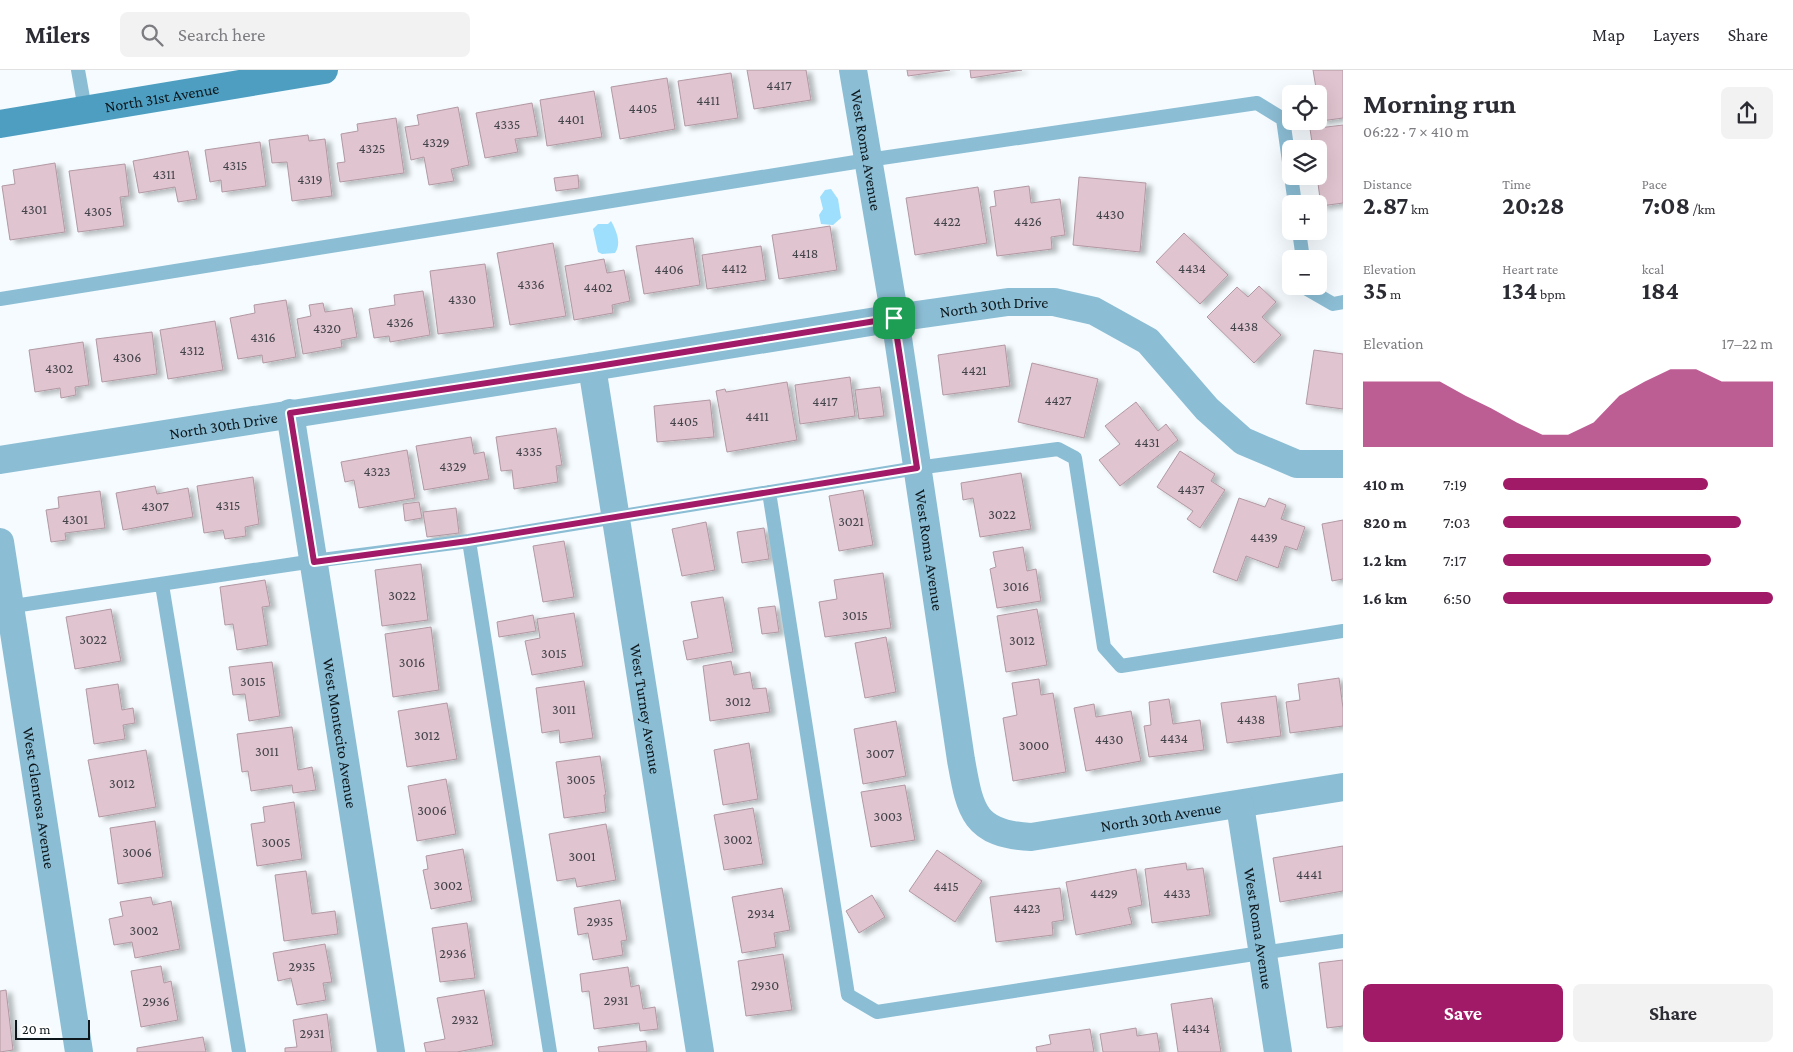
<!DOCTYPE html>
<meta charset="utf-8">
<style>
body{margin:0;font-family:"Crimson Pro",serif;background:#f2f2f3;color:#2b2b33;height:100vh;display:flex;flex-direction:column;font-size:19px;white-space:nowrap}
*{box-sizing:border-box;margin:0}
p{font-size:16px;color:#7c7c81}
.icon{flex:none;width:28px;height:28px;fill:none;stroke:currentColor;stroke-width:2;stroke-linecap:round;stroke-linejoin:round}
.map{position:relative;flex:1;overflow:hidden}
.details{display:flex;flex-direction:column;background:#fff;width:450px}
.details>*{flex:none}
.fabs{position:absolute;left:1282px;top:15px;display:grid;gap:10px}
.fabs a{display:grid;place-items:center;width:45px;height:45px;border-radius:8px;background:#fff;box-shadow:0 5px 20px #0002;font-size:25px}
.scale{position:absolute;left:15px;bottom:12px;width:75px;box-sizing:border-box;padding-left:5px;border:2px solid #0d171c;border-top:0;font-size:14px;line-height:18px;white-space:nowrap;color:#0d171c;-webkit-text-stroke:4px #fff;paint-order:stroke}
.pin{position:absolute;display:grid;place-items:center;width:42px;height:42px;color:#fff;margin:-21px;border-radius:10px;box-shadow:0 2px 8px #0006}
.round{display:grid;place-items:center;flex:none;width:52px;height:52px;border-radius:8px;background:#f2f2f3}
.head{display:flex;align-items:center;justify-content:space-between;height:85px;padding:0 20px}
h1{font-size:28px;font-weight:700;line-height:38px}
.stats{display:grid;grid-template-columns:repeat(3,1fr);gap:8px;height:85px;padding:5px 20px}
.stats div{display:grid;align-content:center}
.stats b{font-size:25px;font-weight:700}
.stats small{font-size:14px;font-weight:400}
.stats p{font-size:14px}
.chart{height:140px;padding:10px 20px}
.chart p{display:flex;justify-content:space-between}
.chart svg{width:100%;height:90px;margin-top:5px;fill:#a11a68;opacity:.7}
.button{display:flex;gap:10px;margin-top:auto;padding:10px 20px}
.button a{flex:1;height:58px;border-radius:8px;background:#a11a68;color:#fff;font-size:20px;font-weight:700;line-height:58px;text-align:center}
.button a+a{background:#f2f2f3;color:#2b2b33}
ul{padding:0 20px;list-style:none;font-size:16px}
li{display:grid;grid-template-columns:80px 60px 1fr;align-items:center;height:38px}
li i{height:12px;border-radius:6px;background:#a11a68}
header{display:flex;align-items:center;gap:30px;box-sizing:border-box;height:70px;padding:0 25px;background:#fff;border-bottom:1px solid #e1e1e2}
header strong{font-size:24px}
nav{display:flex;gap:28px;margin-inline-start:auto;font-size:18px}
.search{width:350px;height:45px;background:#f2f2f3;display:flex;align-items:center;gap:12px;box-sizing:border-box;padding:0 18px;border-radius:8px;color:#7c7c81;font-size:19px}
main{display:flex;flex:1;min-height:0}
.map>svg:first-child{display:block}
</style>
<header>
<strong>Milers</strong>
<div class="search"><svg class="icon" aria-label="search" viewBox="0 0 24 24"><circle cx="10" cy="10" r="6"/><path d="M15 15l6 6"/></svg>Search here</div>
<nav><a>Map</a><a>Layers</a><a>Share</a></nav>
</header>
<main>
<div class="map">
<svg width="1343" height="982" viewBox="0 0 1343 982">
<defs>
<filter id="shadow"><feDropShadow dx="5.5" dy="3" stdDeviation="2.5" flood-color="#0004"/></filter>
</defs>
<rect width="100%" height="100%" fill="#f5fbfe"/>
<path fill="#9edffd" d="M831 119 838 129 841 148 833 155 821 154 819 145 823 139 820 127 825 120Z
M611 151C616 160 622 173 615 183L602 184 598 182 593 159 598 154H608Z"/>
<path fill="#e0c4cf" stroke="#b298a2" filter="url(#shadow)" d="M747 0H806L811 30 754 39Z
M907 0H950L908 6Z
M970 0H1022L971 8Z
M1313 0H1343V48L1321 51 1319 24H1317Z
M731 3 738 48 685 56 678 11Z
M667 8 675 59 620 69 611 17Z
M594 21 602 67 547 76 540 30Z
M532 33 538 66 515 69 518 82 485 88 476 43Z
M458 37 469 95 451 99 454 111 429 115 424 87 411 90 405 57 419 55 417 45Z
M396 48 404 103 340 112 337 93 345 92 341 64 358 61 357 54Z
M1343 55V133L1321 136 1317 106H1319V79H1313L1310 59Z
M308 65 309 71 325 69 332 126 292 131 287 92 272 93 269 70Z
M260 72 266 116 222 122 221 110 210 112 205 80Z
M188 81 197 129 178 132 175 117 139 123 133 91Z
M55 93 65 162 10 170 2 116 15 114 13 100Z
M125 94 129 126 120 127 124 156 78 162 69 101Z
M578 105 579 118 556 121 554 108Z
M1079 107 1146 113 1140 182 1073 175Z
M1029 116 1031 133 1060 129 1065 165 1051 167 1052 179 997 186 990 137 996 136 994 121Z
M978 117 987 173 915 185 906 128Z
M830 156 837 200 779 209 772 165Z
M1184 163 1228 205 1200 234 1156 192Z
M693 168 700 215 644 224 636 176Z
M553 173 566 246 510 255 497 183Z
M761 176 766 210 707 219 702 185Z
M604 189 607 203 624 200 630 231 612 235 613 243 574 250 565 196Z
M485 194 494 257 438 264 430 201Z
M1259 216 1276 232 1262 247 1281 265 1254 293 1207 247 1237 217 1248 227Z
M423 221 430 265 390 272 389 266 374 268 369 239 395 235 394 225Z
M286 230 296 287 263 293 262 285 238 289 230 248 255 243 254 235Z
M323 233 325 242 352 238 357 267 341 270 342 277 303 284 297 249 311 246 309 235Z
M215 251 223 300 168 309 160 260Z
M152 262 157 304 102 312 96 269Z
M83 272 89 315 75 317 76 325 61 328 60 318 35 322 29 280Z
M1005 275 1010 316 943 325 938 285Z
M1314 280 1343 284V339L1306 334Z
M1032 293 1098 309 1084 368 1018 352Z
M850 307 855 346 800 354 795 315Z
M787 312 797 370 727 382 716 321 725 319 726 322Z
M880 317 884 346 859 349 855 320Z
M710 330 714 367 657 372 654 336Z
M1136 332 1158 361 1166 354 1178 370 1120 416 1099 390 1120 374 1105 356Z
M556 358 562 395 556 396 558 412 514 419 512 400 501 401 496 367Z
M471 367 474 384 484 382 489 409 424 420 416 376Z
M407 380 415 428 359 438 354 410 345 412 341 392Z
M1180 381 1215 404 1211 411 1225 420 1200 458 1187 449 1193 441 1157 417Z
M1021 403 1031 459 980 467 973 428 963 430 961 413Z
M253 407 259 454 245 457 246 466 225 469 223 460 204 463 197 416Z
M155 416 157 424 188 418 193 447 123 460 116 423Z
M863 420 873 475 839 481 829 426Z
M100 421 105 458 65 463 66 470 51 472 46 440 59 438 58 427Z
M1239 428 1265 437 1269 428 1286 435 1281 449 1305 457 1297 480 1285 476 1278 498 1246 486 1237 511 1213 502Z
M419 432 422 448 405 451 403 434Z
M456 438 459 463 427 467 423 442Z
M1343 450V509L1332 511 1322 454Z
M706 452 715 500 682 506 672 459Z
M764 458 769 489 742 493 737 462Z
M564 471 574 527 543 532 533 476Z
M1023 477 1027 501 1036 499 1041 531 997 538 990 499 996 497 993 482Z
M421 494 428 550 382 556 375 500Z
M883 503 891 558 825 567 819 532 837 529 834 510Z
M265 510 270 536 262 537 268 575 237 580 233 554 225 555 220 517Z
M723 527 733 582 687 590 683 571 698 568 691 532Z
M775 536 779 562 762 564 758 538Z
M111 539 121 591 75 599 66 547Z
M1037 539 1047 595 1006 602 997 546Z
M574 543 583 596 532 605 525 571 540 568 537 549Z
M533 545 536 561 499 567 497 552Z
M431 557 439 620 393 627 385 564Z
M886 567 896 622 865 628 855 573Z
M731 591 734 605 750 602 753 619 766 618 770 642 710 651 703 596Z
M272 592 280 646 249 651 245 624 233 625 229 597Z
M1339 608 1343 638V656L1290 663 1286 632 1300 630 1298 614Z
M1039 609 1041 625 1053 623 1066 702 1013 711 1003 648 1017 645 1012 613Z
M584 611 593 668 560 673 559 660 542 663 536 618Z
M118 614 122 640 133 638 135 653 123 655 125 669 94 674 86 619Z
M1276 626 1281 666 1227 673 1221 633Z
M1169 629 1173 654 1200 650 1204 680 1149 687 1144 656 1151 655 1149 632Z
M447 633 457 689 407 697 398 641Z
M1094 634 1096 647 1131 641 1141 691 1086 701 1074 638Z
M896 651 906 706 863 714 854 659Z
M292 657 298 700 312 697 316 720 293 723 292 715 251 721 248 701 242 702 237 664Z
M749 673 758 729 723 735 714 680Z
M146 680 156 737 99 747 88 690Z
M600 686 606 725H604L606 742 564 748 556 692Z
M446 709 456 764 417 771 408 716Z
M905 715 915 770 871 777 861 722Z
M294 732 302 789 257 796 251 754 265 752 263 737Z
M753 738 763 794 724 800 714 745Z
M155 751 163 807 118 814 110 758Z
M606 754 616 810 577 817 575 808 557 811 549 764Z
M1343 776V821L1280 832 1273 788Z
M463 779 472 831 431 839 423 800 428 799 426 786Z
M937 780 982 811 955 852 909 821Z
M1186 793 1187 800 1203 798 1210 845 1152 853 1145 799Z
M1136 799 1142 835 1128 838 1132 854 1076 865 1066 812Z
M306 801 312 844 335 841 338 864 284 871 275 805Z
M782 818 790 860 774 863 776 877 742 883 732 827Z
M1060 818 1064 850 1052 852 1053 865 996 872 990 827Z
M872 825 885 847 859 863 846 841Z
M151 827 153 835 171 831 180 879 135 888 132 872 114 875 109 849 123 846 120 832Z
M620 830 627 870 621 871 623 885 593 890 588 863 578 865 574 838Z
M467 853 475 908 440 912 432 858Z
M325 874 332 912 323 913 326 930 297 935 291 908 278 911 273 883Z
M783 884 792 940 746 946 738 891Z
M1343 890V956L1327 958 1319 893Z
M161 896 164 913 171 911 178 950 141 957 131 901Z
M628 897 631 917 639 915 643 939 655 937 658 959 640 961 639 953 594 959 589 921 582 922 580 904Z
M6 920 13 980 0 982V921Z
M484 920 493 975 457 982H426L424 973 445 969 437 928Z
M1212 928 1221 982H1178L1171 934Z
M327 944 332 982H285V978L297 977 293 950Z
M1136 958 1137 966 1157 963 1160 982H1103L1100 964Z
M1090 959 1094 982H1037L1036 977 1051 974 1049 965Z
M203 967 206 982H137V978Z
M646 971 647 982H599L598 977Z"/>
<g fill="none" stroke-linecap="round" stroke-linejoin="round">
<path stroke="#8bbdd4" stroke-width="14" d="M78 0 85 39
M1299 161 1303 189
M1307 216V219L1333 234 1343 232
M0 229 868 90 1257 33 1283 49 1295 134
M769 422 848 925 877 942 1241 886 1343 871
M469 471 550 982
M162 515 239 982
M7 537 314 491 469 471 917 398 1058 379 1075 388 1104 577 1121 596 1343 561"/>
<g stroke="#8bbdd4" stroke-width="28">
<path id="s1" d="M853 0 895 248 961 690C970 740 973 764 1031 767L1343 717"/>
<path id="s2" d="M592 297 700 982"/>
<path id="s3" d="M290 343 391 982"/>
<path id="s4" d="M0 390 592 297 895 248 1008 232H1054L1094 241 1148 271 1207 339 1243 371 1297 394H1343"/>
<path id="s5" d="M0 472 79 982"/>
<path id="s6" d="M1240 735 1278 982"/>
</g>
<path stroke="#4d9ec0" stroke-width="28" id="s7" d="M0 54 324 0"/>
</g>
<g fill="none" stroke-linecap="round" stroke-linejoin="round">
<defs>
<path id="route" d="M894 248 917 398 468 471 314 492 290 343 592 297Z"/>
</defs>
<use href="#route" stroke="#fff" stroke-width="10"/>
<use href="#route" stroke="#a11a68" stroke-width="6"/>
</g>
<g text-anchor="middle" stroke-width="4.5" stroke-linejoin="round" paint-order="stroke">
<g font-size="14" fill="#424249">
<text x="779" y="20">4417</text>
<text x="708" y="35">4411</text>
<text x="643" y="43">4405</text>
<text x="571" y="54">4401</text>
<text x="507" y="59">4335</text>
<text x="436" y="77">4329</text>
<text x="372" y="83">4325</text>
<text x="235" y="100">4315</text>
<text x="164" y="109">4311</text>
<text x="310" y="114">4319</text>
<text x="34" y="144">4301</text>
<text x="98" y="146">4305</text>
<text x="1110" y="149">4430</text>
<text x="947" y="156">4422</text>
<text x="1028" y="156">4426</text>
<text x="805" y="188">4418</text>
<text x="734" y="203">4412</text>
<text x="1192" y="203">4434</text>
<text x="669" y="204">4406</text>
<text x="531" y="219">4336</text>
<text x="598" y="222">4402</text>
<text x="462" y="234">4330</text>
<text x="400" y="257">4326</text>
<text x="1244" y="261">4438</text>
<text x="327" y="263">4320</text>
<text x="263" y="272">4316</text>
<text x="192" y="285">4312</text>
<text x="127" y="292">4306</text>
<text x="59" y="303">4302</text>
<text x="974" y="305">4421</text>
<text x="1058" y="335">4427</text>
<text x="825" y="336">4417</text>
<text x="757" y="351">4411</text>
<text x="684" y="356">4405</text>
<text x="1147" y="377">4431</text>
<text x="529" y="386">4335</text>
<text x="453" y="401">4329</text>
<text x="377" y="406">4323</text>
<text x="1191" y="424">4437</text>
<text x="228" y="440">4315</text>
<text x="155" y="441">4307</text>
<text x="1002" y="449">3022</text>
<text x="75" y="454">4301</text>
<text x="851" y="456">3021</text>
<text x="1264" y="472">4439</text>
<text x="1016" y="521">3016</text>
<text x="402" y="530">3022</text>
<text x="855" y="550">3015</text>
<text x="93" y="574">3022</text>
<text x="1022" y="575">3012</text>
<text x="554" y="588">3015</text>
<text x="412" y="597">3016</text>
<text x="253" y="616">3015</text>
<text x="738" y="636">3012</text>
<text x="564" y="644">3011</text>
<text x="1251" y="654">4438</text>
<text x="427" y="670">3012</text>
<text x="1174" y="673">4434</text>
<text x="1109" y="674">4430</text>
<text x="1034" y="680">3000</text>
<text x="267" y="686">3011</text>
<text x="880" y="688">3007</text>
<text x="581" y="714">3005</text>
<text x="122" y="718">3012</text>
<text x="432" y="745">3006</text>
<text x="888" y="751">3003</text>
<text x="738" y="774">3002</text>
<text x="276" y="777">3005</text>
<text x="137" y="787">3006</text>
<text x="582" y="791">3001</text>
<text x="1309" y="809">4441</text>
<text x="448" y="820">3002</text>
<text x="946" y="821">4415</text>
<text x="1104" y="828">4429</text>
<text x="1177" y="828">4433</text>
<text x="1027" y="843">4423</text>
<text x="761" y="848">2934</text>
<text x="600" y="856">2935</text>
<text x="144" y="865">3002</text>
<text x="453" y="888">2936</text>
<text x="302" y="901">2935</text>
<text x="765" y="920">2930</text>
<text x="616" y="935">2931</text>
<text x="156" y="936">2936</text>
<text x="465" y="954">2932</text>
<text x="1196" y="963">4434</text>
<text x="312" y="968">2931</text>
</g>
<g font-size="16" fill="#0d171c" stroke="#fff">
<text dy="6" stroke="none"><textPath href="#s7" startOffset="164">North 31st Avenue</textPath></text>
<text dy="6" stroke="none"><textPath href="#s1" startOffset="81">West Roma Avenue</textPath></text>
<text dy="6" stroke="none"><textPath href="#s4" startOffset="1006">North 30th Drive</textPath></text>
<text dy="6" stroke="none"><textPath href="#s4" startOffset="226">North 30th Drive</textPath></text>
<text dy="6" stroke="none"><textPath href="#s1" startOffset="486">West Roma Avenue</textPath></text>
<text dy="6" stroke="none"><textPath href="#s2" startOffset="346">West Turney Avenue</textPath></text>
<text dy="6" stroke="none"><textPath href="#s3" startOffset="324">West Montecito Avenue</textPath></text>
<text dy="6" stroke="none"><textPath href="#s5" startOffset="259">West Glenrosa Avenue</textPath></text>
<text dy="6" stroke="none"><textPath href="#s1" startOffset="948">North 30th Avenue</textPath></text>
<text dy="6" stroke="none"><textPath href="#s6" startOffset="125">West Roma Avenue</textPath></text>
</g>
</g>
</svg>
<div class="fabs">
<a><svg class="icon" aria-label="locate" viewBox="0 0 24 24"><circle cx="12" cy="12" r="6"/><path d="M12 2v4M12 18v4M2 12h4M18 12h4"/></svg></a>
<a><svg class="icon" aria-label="layers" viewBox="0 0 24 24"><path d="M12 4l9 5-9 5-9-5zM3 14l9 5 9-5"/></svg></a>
<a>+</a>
<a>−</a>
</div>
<div class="scale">20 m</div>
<div class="pin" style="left:894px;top:248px;background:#1e9e55"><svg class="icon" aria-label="arrive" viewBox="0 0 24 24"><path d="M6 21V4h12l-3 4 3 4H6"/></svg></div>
</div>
<section class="details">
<div class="head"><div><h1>Morning run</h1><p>06:22 · 7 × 410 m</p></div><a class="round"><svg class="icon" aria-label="share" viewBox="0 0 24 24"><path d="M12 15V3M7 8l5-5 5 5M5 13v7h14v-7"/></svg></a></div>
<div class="stats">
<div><p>Distance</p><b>2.87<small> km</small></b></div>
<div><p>Time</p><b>20:28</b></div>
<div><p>Pace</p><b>7:08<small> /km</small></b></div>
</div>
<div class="stats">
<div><p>Elevation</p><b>35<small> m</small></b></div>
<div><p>Heart rate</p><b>134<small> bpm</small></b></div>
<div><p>kcal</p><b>184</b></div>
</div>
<div class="chart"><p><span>Elevation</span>17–22 m</p>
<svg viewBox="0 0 160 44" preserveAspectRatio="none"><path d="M0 44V12L10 12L20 12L30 12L40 19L50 25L60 32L70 38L80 38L90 32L100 19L110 12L120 6L130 6L140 12L150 12L160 12V44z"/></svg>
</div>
<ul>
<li><b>410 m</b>7:19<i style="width:76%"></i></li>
<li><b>820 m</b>7:03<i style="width:88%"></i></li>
<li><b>1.2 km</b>7:17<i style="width:77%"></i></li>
<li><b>1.6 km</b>6:50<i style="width:100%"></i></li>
</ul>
<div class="button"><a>Save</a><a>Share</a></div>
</section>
</main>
